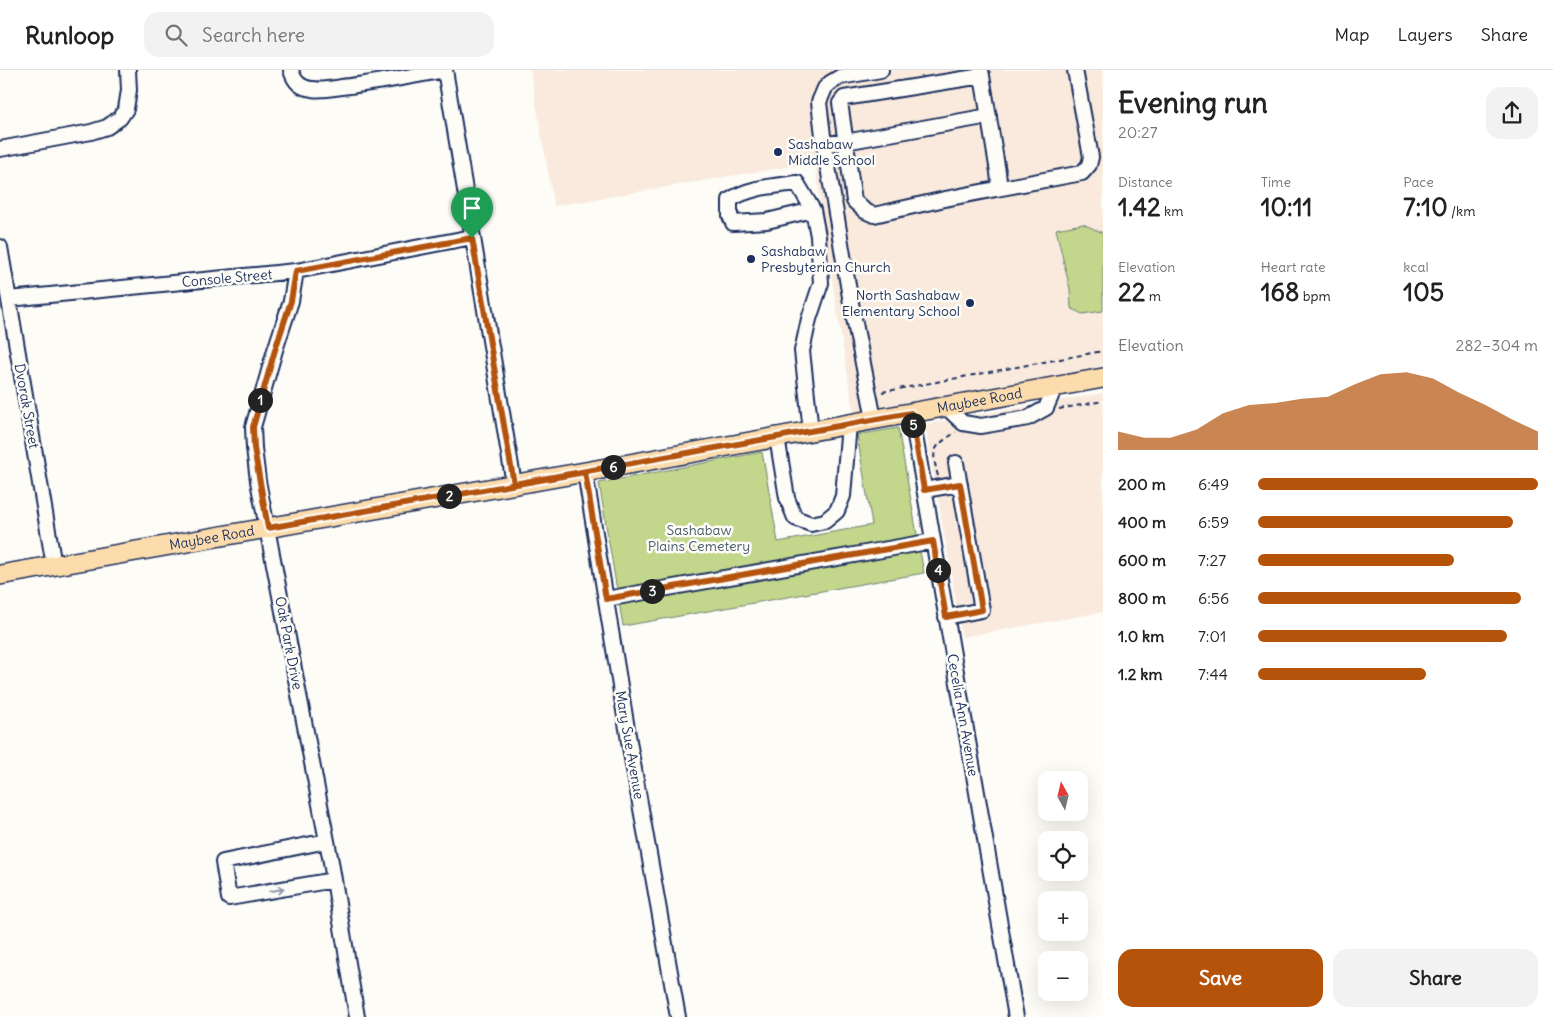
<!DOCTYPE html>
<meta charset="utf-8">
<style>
body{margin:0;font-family:Delius,sans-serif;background:#f2f2f2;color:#222;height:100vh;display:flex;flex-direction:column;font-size:19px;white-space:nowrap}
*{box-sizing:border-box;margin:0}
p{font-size:16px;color:#767676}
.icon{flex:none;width:28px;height:28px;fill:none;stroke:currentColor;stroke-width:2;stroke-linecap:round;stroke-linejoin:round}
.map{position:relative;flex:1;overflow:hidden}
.drawer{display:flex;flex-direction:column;background:#fff;width:450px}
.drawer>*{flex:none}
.needle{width:32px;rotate:352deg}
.buttons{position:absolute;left:1038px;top:701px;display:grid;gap:10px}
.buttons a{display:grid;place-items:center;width:50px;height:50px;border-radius:10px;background:#fff;box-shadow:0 5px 20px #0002;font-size:25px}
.pin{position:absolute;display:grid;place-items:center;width:42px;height:42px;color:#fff;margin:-51px -21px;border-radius:50% 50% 50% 0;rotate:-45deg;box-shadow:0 0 5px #0007}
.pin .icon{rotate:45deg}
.km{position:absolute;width:25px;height:25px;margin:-12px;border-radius:50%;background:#222;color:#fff;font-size:14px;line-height:25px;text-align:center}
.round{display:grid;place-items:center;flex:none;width:52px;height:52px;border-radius:15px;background:#f2f2f2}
.headline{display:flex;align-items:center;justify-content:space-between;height:85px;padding:0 15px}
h1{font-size:28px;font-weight:800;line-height:38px}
.figures{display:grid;grid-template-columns:repeat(3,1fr);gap:8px;height:85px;padding:5px 15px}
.figures div{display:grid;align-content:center}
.figures b{font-size:25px;font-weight:800}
.figures small{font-size:14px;font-weight:400}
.figures p{font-size:14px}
.chart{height:140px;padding:10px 15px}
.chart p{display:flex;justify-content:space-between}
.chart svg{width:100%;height:90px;margin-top:5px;fill:#b45309;opacity:.7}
.primary-button{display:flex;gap:10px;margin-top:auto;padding:10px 15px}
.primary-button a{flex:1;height:58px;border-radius:15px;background:#b45309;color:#fff;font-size:20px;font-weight:800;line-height:58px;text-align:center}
.primary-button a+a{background:#f2f2f2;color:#222}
ul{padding:0 15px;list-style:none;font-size:16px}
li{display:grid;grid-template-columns:80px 60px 1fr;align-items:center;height:38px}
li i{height:12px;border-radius:6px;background:#b45309}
header{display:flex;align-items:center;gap:30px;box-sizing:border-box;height:70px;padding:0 25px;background:#fff;border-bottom:1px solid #e0e0e0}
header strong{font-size:24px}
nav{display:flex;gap:28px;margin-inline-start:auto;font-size:18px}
.search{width:350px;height:45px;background:#f2f2f2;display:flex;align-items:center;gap:12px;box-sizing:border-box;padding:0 18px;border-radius:15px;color:#767676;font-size:19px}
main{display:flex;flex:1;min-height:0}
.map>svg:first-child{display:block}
</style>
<header>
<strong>Runloop</strong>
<div class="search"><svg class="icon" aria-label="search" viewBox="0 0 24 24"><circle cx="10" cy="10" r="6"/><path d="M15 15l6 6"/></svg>Search here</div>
<nav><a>Map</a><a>Layers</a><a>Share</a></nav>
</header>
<main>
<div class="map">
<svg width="1103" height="947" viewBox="0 0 1103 947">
<rect width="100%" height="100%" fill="#fdfcf7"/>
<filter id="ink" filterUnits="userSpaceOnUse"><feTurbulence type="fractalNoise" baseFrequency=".02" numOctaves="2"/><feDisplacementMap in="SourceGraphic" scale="10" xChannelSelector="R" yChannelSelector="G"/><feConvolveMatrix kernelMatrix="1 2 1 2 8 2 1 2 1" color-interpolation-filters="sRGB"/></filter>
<g filter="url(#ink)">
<path fill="#f9eadd" d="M530 0H1103V300L854 344 825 166 815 92 554 136Z
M1103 323V542L962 567 925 354Z"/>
<path fill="#c2d68c" stroke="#6e8275" d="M1083 154 1103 163V241L1082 244 1071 238 1070 219 1056 159Z
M898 358 924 503 623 556 599 413 762 382 778 472 872 455 857 365Z"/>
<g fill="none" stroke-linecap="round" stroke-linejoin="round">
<defs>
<path id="minor" d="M291 0C294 11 300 18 312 19 324 21 338 17 350 16 382 12 413 6 445 0
M445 0 514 414
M981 0 998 102 999 112 996 119 945 129 874 145 865 141 854 131 841 39 840 33 844 28 982 6
M824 74 845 72 989 46
M0 79 91 62 107 57 120 48 126 39 129 20 128 0
M996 119 1082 103 1089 95 1091 87 1075 0
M0 177 54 496
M296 201 291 231 275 280 253 357 254 378 258 411 331 792 357 947
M9 229 296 201 472 167
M946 337 963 353 981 356 1028 348 1046 338 1055 317
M911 343 1016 947
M874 349 851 233 837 149 824 74 819 32 825 18 830 13 840 7 881 0
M811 361 802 281 809 249 821 213 818 166 813 140 797 113C775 116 749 117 730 130V146L733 153 767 151 813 140
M777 367 787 428 795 448 811 454 825 451 837 441 843 426 849 354
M585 402 630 677 678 947
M924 420 960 414
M606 529 933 471
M946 547 982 540 956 393
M327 771 223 792 229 828 334 810"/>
<g id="major">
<path id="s1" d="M0 505 585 402 1103 308"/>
</g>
</defs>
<use href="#minor" stroke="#1b2f5e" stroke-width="18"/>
<use href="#major" stroke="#1b2f5e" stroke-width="22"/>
<path stroke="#1b2f5e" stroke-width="2" stroke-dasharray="5 4" stroke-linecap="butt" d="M882 322 1103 281
M1059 339 1103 331
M938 406C931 379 932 378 956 362"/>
<use href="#minor" stroke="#fdfcf7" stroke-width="14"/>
<use href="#major" stroke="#fcdcac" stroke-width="19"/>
</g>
<defs><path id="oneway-shaft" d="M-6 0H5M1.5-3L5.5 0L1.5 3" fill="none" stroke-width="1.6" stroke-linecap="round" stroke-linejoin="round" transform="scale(1.25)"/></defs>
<use stroke="#8c96aa" href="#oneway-shaft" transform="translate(277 820) rotate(-9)"/>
</g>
<g fill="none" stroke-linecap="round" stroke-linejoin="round" filter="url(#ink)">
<defs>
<path id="route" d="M472 168 296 201 291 231 275 280 253 357 254 378 268 458 585 402 606 529 933 471 946 547 982 540 960 414 924 420 911 343 514 414 472 168"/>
</defs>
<use href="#route" stroke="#fff" stroke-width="10"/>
<use href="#route" stroke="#b45309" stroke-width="6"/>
</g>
<g fill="#1b2f5e" stroke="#fdfcf7" stroke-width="2">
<circle cx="778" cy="82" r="5"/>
<circle cx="751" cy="189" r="5"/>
<circle cx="970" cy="233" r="5"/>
</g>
<g text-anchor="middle" stroke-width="5" stroke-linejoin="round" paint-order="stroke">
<g font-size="14" fill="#1b2f5e" stroke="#fdfcf7" text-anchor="start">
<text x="788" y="79">Sashabaw<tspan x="788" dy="16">Middle School</tspan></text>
<text x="761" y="186">Sashabaw<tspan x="761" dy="16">Presbyterian Church</tspan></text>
<text x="960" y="230" text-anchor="end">North Sashabaw<tspan x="960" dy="16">Elementary School</tspan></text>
</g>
<g font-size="14" fill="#1b2f5e" stroke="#fdfcf7">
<text transform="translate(227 208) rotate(-5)" y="5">Console Street</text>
<text dy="5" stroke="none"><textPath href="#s1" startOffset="995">Maybee Road</textPath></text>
<text transform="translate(27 336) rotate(80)" y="5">Dvorak Street</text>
<text dy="5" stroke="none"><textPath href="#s1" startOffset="215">Maybee Road</textPath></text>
<text transform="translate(289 573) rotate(79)" y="5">Oak Park Drive</text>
<text transform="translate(963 645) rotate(80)" y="5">Cecelia Ann Avenue</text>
<text transform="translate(630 675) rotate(80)" y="5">Mary Sue Avenue</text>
</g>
<g font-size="14" fill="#45596a" stroke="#fdfcf7">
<text x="699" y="465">Sashabaw<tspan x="699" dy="16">Plains Cemetery</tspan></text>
</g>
</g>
</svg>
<div class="buttons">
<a><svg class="needle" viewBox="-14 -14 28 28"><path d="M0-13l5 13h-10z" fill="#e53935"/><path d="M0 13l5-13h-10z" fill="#767676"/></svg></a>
<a><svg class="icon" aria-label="locate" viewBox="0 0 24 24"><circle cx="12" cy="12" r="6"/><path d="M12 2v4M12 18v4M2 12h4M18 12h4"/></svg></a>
<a>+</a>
<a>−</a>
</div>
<div class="pin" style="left:472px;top:168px;background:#1e9e55"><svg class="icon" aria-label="arrive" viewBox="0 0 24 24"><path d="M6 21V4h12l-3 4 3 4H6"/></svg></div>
<b class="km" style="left:260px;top:330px">1</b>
<b class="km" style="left:449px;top:426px">2</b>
<b class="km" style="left:652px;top:521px">3</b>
<b class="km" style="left:938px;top:500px">4</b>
<b class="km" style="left:913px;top:355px">5</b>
<b class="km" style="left:613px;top:397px">6</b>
</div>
<section class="drawer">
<div class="headline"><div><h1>Evening run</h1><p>20:27</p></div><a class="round"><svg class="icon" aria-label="share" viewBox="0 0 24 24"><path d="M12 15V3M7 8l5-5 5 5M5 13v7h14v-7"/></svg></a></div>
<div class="figures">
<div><p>Distance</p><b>1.42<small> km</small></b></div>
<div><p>Time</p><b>10:11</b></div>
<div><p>Pace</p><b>7:10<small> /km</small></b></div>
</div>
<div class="figures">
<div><p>Elevation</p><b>22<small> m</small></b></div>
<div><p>Heart rate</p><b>168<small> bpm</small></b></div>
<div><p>kcal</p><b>105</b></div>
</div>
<div class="chart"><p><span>Elevation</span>282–304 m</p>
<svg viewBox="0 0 160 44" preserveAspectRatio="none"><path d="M0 44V35L10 38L20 38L30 34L40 26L50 22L60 21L70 19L80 18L90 12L100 7L110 6L120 9L130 16L140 22L150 29L160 35V44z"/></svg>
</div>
<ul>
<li><b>200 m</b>6:49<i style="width:100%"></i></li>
<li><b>400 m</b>6:59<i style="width:91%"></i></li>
<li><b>600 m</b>7:27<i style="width:70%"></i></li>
<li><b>800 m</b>6:56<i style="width:94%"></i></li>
<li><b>1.0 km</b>7:01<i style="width:89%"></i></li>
<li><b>1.2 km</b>7:44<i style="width:60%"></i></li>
</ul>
<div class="primary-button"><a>Save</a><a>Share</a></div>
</section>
</main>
